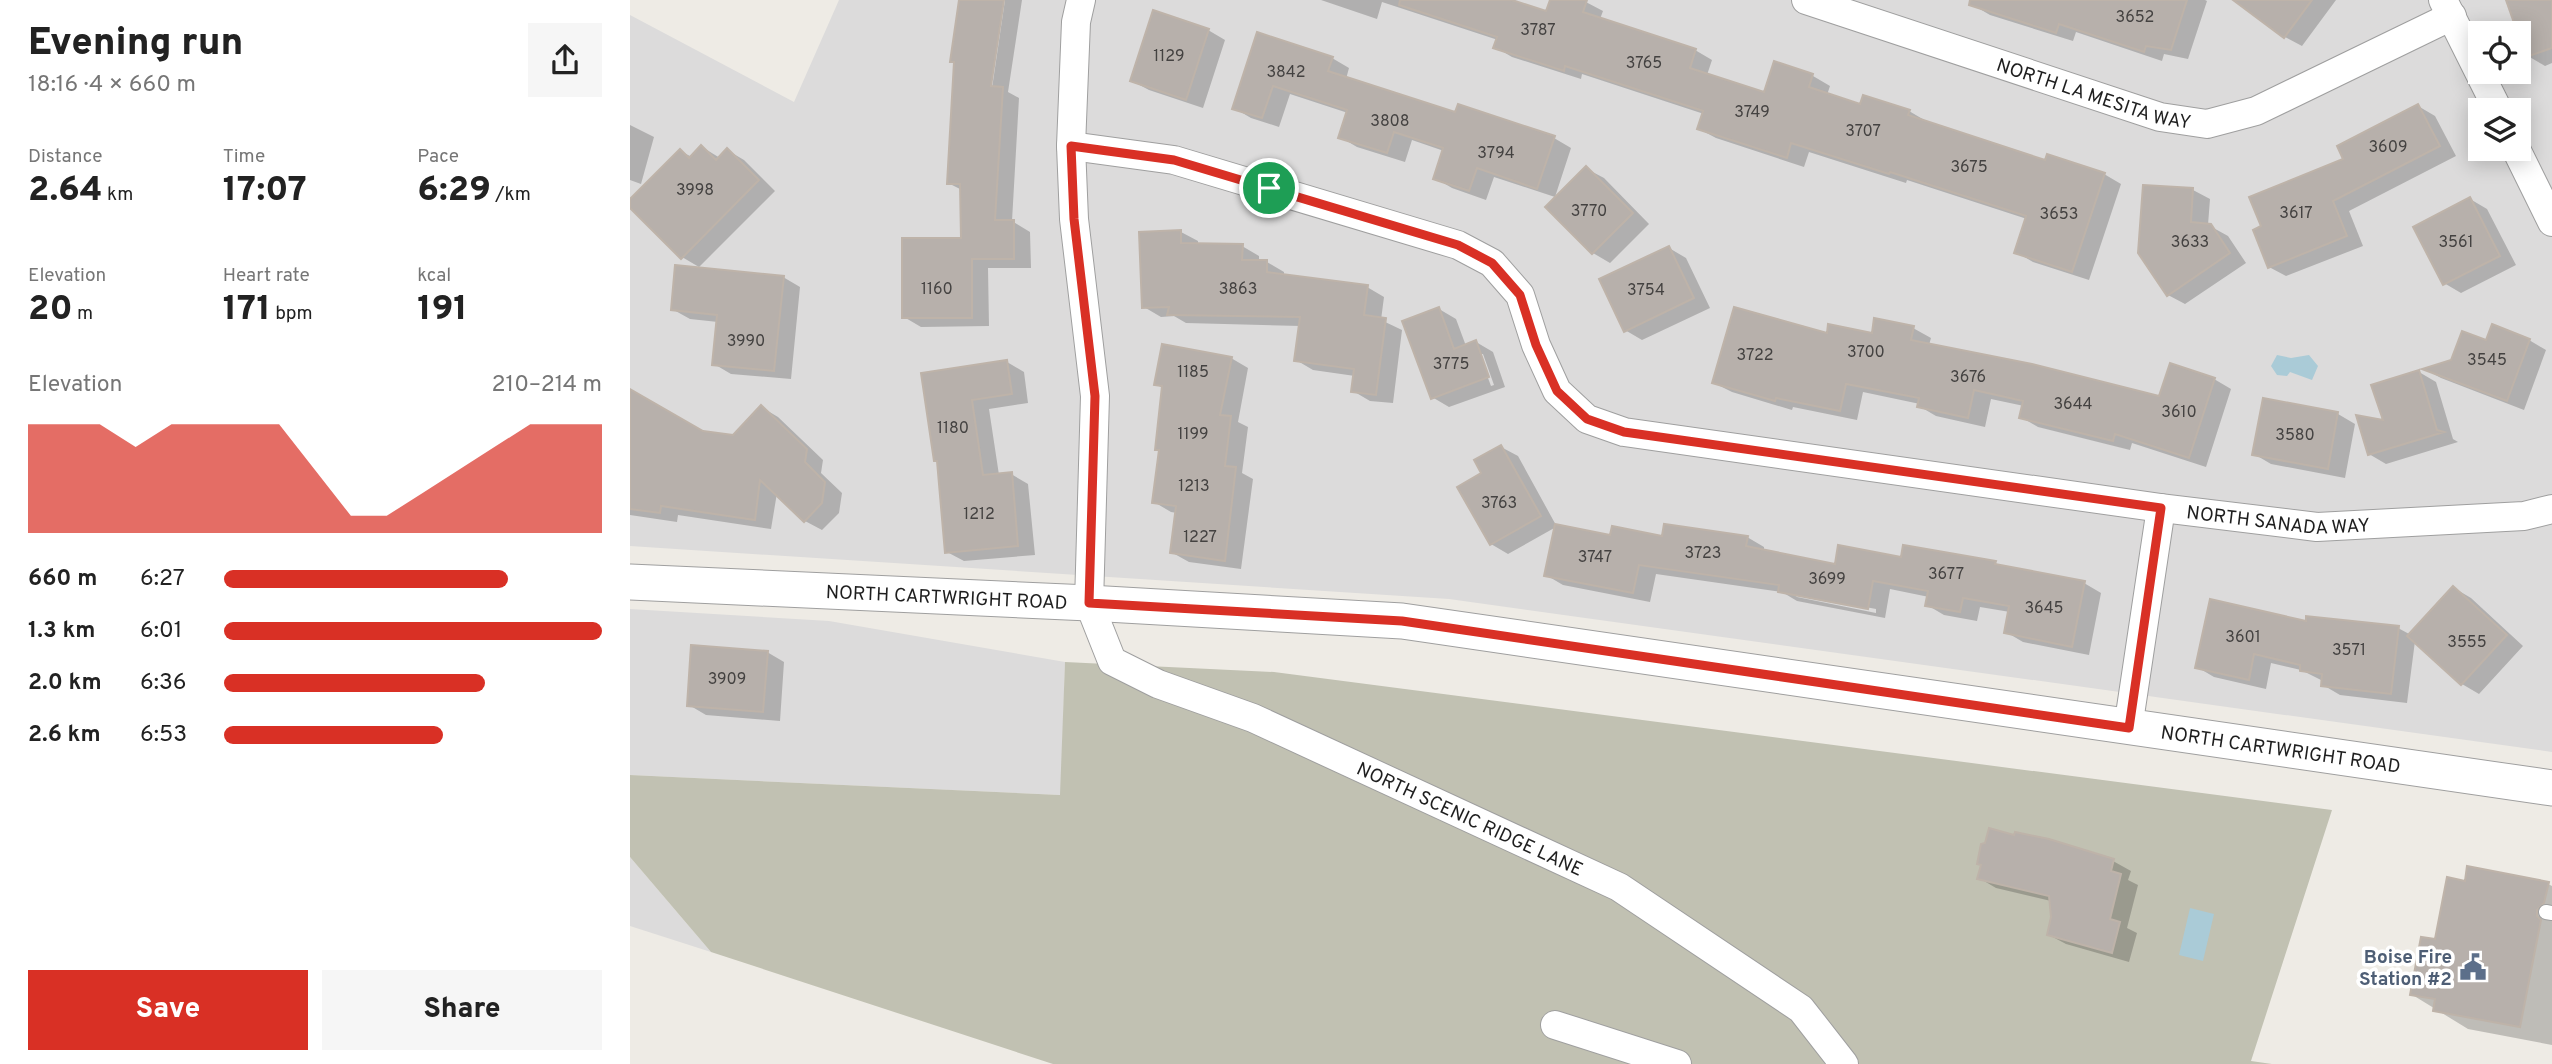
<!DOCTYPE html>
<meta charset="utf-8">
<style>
body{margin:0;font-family:Overpass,sans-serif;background:#f6f6f6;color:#222;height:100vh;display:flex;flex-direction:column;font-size:26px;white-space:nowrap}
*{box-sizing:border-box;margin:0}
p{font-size:23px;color:#767676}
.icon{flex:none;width:38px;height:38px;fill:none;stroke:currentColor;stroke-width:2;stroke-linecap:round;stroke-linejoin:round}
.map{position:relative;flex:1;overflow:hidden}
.sheet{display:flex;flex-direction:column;background:#fff;width:630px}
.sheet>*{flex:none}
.fabs{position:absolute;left:1838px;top:21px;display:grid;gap:14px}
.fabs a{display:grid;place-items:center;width:63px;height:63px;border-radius:0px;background:#fff;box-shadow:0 4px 18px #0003;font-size:35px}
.pin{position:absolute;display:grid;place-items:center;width:60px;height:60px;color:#fff;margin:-30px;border:4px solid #fff;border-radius:50%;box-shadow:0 2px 7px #0007}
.round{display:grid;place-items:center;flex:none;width:74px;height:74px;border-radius:0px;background:#f6f6f6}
.summary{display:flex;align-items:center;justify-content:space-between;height:119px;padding:0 28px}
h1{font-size:38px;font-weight:800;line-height:52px}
.stats{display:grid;grid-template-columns:repeat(3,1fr);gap:10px;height:119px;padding:7px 28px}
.stats div{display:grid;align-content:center}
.stats b{font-size:35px;font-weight:800}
.stats small{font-size:19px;font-weight:400}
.stats p{font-size:19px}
.chart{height:196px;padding:14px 28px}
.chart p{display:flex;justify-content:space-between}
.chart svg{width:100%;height:126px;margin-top:7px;fill:#d93025;opacity:.7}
.primary-button{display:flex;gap:14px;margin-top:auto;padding:14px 28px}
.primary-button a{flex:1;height:80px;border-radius:0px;background:#d93025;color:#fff;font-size:28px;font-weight:800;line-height:80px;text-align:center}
.primary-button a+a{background:#f6f6f6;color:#222}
ul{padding:0 28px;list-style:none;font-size:23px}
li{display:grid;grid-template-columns:112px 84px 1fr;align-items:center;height:52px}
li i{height:18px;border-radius:9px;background:#d93025}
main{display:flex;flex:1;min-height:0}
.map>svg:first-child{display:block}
</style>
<main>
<section class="sheet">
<div class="summary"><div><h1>Evening run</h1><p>18:16 · 4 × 660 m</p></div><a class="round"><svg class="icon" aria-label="share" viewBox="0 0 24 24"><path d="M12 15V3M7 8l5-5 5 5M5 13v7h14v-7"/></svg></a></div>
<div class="stats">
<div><p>Distance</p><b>2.64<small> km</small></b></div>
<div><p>Time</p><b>17:07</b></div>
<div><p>Pace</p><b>6:29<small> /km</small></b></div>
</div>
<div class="stats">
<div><p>Elevation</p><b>20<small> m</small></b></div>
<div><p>Heart rate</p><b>171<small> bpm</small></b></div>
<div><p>kcal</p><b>191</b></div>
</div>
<div class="chart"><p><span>Elevation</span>210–214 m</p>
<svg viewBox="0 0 160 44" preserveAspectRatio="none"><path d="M0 44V6L10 6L20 6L30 14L40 6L50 6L60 6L70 6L80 22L90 38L100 38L110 30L120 22L130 14L140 6L150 6L160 6V44z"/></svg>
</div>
<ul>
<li><b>660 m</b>6:27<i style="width:75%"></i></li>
<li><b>1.3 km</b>6:01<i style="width:100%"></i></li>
<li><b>2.0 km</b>6:36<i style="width:69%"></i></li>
<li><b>2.6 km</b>6:53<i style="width:58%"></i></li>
</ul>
<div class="primary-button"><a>Save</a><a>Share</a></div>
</section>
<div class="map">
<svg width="1922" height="1064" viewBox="0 0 1922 1064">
<rect width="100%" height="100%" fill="#eeebe5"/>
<path fill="#dcdbdb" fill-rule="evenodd" d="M209 0H1922V752L819 599 0 546V15L164 102ZM1850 33H1888V72H1850ZM1850 110H1888V149H1850Z
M0 609 199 621 435 662 431 795 0 775Z
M0 857 81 952 0 926Z"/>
<path fill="#c1c1b2" d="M435 662 644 672 1702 810 1621 1061 1642 1064H423L81 952 0 857V775L430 795Z"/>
<path fill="#aacbd7" d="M1647 355 1661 358 1679 355 1688 366 1682 380 1660 372 1657 376 1647 375 1641 366Z
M1560 908 1584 914 1573 961 1549 955Z"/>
<path fill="#0003" fill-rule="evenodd" d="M331 0H372L358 94 361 95 375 0H392L378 92 389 98 382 221 400 232 401 268H358L359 326 291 327 274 317 333 240 332 190 318 183 326 63 322 61Z
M691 0H877L918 13 922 0H952L973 11 970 19 1065 50 1082 60 1077 75 1135 94 1145 64 1183 76 1200 86 1197 95 1231 106 1279 111 1296 121 1416 162 1474 174 1491 184 1459 280 1403 262 1386 252 1397 219 1277 180 1276 183 1179 152 1174 167 1086 138 1069 129 1074 114 952 74 951 79 882 57 865 47 868 40 752 2 747 19Z
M1345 0H1575L1577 1 1558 59 1534 54 1532 61 1446 32 1443 41 1360 15 1343 5Z
M1622 0H1706L1672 46 1655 37Z
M1878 0H1922V63L1915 66 1898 56Z
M578 30 595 40 573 108 519 90 502 81Z
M628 34 702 58 719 68 716 79 826 114 924 138 941 148 925 197 864 177 856 200 822 188 805 178 814 151 782 140 775 162 727 147 710 137 718 113 660 94 649 127 621 118 604 108Z
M1788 106 1805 116 1826 156 1719 211 1733 246 1656 276 1639 267 1716 160Z
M0 125 24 137 11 184 0 180Z
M72 147 90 158 97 150 114 160 145 191 69 267 52 257 0 206V201L50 151 62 157Z
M957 169 974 178 1019 224 980 263 963 253Z
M1563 190 1580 199 1578 225 1598 236 1616 263 1555 304 1538 295Z
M1840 199 1857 209 1886 265 1831 293 1814 283Z
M551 232 568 241V245L612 246 629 256V262H637L654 272V276L737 287 754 297 751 320 772 330 763 403 740 401 723 391 725 376 683 370 666 360 671 326 556 323 544 316 531 317 514 307Z
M1039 248 1056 258 1080 308 1012 340 995 330Z
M153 277 170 287 161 379 101 374 84 364 88 322 60 319 42 309Z
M809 309 826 319 836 346 846 342 863 352 875 387 819 407 802 397ZM849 354H853L864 385 861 386Z
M1283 328 1301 338 1299 345 1530 399 1584 379 1601 389 1576 467 1502 443 1500 450 1408 427 1391 417 1394 406 1361 399 1355 427 1306 416 1289 406 1290 404 1233 392 1227 420 1163 407 1162 410 1102 392 1084 383 1198 335H1243Z
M1899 340 1916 350 1894 410 1811 378 1796 370 1822 362 1857 342Z
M601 358 618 368 608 422 618 427 612 473 623 479 611 569 559 562 541 552 547 513 541 512 524 502 530 451 527 449 534 389 526 384Z
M377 362 394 372 398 403 359 409 369 475 381 474 398 484 405 555 334 561 317 552 309 462 293 375Z
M1789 372 1806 382 1823 439 1828 442 1756 464 1739 454Z
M0 391 73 433 103 437 131 407 148 417 193 460 191 473 212 493 209 513 192 530 175 521 147 493 141 529 48 515 47 522 0 515Z
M1634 400 1708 414 1725 424 1715 478 1641 464 1624 454Z
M871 447 888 456 927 527 981 537H1117L1134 547V551L1206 566 1272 559 1365 563 1373 567 1454 583 1471 593 1459 655 1393 642 1376 632 1380 612 1350 607 1347 621 1314 615 1297 605 1299 597 1260 589 1255 618 1167 601 1152 592 1026 574 1020 602 933 585 916 575 926 527 878 554 861 544 853 474ZM1162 593 1246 609V613L1167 597Z
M1824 588 1841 598 1893 646 1849 694 1832 684 1785 641 1777 703 1710 695 1693 685V681L1671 670 1641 663 1636 689 1584 677 1567 667 1677 623 1768 628 1781 635Z
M137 652 154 662 150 721 76 715 59 705Z
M1483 861 1501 871 1498 880 1508 885 1497 928 1507 933 1499 962 1436 944 1419 935 1423 917 1421 901 1366 888 1349 878Z
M1836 883 1918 884 1922 886V1045L1838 1029 1781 994Z"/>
<path fill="#b7b0ab" stroke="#beb3a9" stroke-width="2" d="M329 0H374L361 86 373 87 365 220H384V259H342V318H272V238H331L330 184H317L324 62H320Z
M770 0H882L916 11 920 0H957L953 12 1066 49 1060 68 1134 92 1144 61 1183 74 1179 87 1230 104 1233 95 1280 110 1278 115 1415 160 1417 154 1475 173 1442 272 1384 253 1396 216 1260 172 1259 174 1161 143 1157 158 1067 129 1073 111 935 66 934 71 863 48 867 37 769 5Z
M1340 0H1557L1541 50 1516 46 1514 52 1429 24 1426 33 1339 5Z
M1603 0H1682L1654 38Z
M1876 0H1922V48L1896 57Z
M523 10 579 29 556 100 500 81Z
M627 32 703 57 698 71 825 112 828 104 925 136 907 189 847 168 839 191 803 179 813 148 764 132 757 153 708 138 717 110 643 86 632 118 602 109Z
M1788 104 1810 146 1703 201 1717 236 1638 268 1623 230 1631 226 1619 197 1713 159 1707 146Z
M71 145 86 160 97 148 129 180 51 259 0 208V199L50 149 59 158Z
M956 166 1003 213 962 254 915 207Z
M1513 185 1563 188 1561 222 1581 224 1600 253 1537 296 1508 253Z
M1840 197 1870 256 1813 285 1783 227Z
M551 230V243L613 244 612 260H637V272L738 285 734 315 756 318 746 395 721 392 724 369 664 361 670 317 537 315 539 307 512 308 509 232Z
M1039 246 1064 298 994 332 969 279Z
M45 265 154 276 144 371 82 365 87 315 41 310Z
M809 307 824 349 846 340 859 377 801 399 772 321Z
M1104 307 1197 333 1198 324 1242 333 1244 318 1284 326 1281 340 1402 364 1529 396 1540 363 1585 378 1559 458 1485 434 1483 441 1389 418 1393 401 1344 390 1338 418 1287 407 1289 398 1216 384 1210 411 1146 398 1145 401 1082 383Z
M1862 324 1900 339 1877 401 1792 369 1821 360 1832 331 1856 340Z
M532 344 602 357 590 415 601 416 595 466 606 467 595 561 540 553 546 506 522 503 529 450H525L532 386 524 385Z
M377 360 382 394 342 400 353 475 382 472 388 546 315 553 307 461H304L291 373Z
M1789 370 1807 430 1814 432 1738 455 1726 415 1753 420 1741 385Z
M0 389 73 431 103 435 131 405 177 449 175 462 195 482 192 503 174 522 130 480 125 520 31 506 30 513 0 509Z
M1633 398 1708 412 1698 469 1622 455Z
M871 445 911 516 860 545 827 487 851 473 844 460Z
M925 524 980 535 982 526 1032 536 1034 524 1118 536 1116 546 1205 564 1208 545 1271 557 1273 545 1366 561 1365 564 1455 581 1442 647 1374 633 1379 606 1333 598 1330 612 1295 606 1298 591 1243 581 1238 609 1148 592 1149 585 1009 565 1003 593 914 576Z
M1823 586 1877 635 1831 685 1777 636Z
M1580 599 1676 621V616L1769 626 1761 694 1691 686 1692 674 1670 671V665L1624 654 1619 680 1565 668Z
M61 645 138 651 133 712 57 706Z
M1359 828 1384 835 1385 832 1419 839 1484 859 1481 871 1491 874 1480 919 1490 922 1482 953 1417 935 1421 917 1419 896 1347 879 1351 865 1347 864 1351 844 1355 843Z
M1837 866 1919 882 1914 903 1907 910V916L1911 920 1890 1027 1803 1011 1805 999 1780 995 1791 937 1805 939 1817 877 1835 881Z"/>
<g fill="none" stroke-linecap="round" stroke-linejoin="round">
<defs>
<path id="service" d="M1916 912 1922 913"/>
<g id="minor">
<path id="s1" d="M451 0 446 22 441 146 444 219 465 396 459 603 482 661 528 684 623 718 989 887 1171 1009 1214 1064"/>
<path id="s2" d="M1176 0 1530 117 1577 124 1626 111 1822 16"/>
<path d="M1813 0 1868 110"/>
<path id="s3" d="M441 146 544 160 828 245 862 263 890 295 906 345 927 391 957 419 994 432 1531 508 1687 527 1894 516 1922 509"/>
<path d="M1886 149 1922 222"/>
<path d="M1498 728 1531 508"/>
<path d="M925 1025 1047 1064"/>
</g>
<g id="tertiary">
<path id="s4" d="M0 582 459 603 772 621 1922 788"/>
</g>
</defs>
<use href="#service" stroke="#9f9f9f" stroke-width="16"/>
<use href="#minor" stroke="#9f9f9f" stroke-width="30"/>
<use href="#tertiary" stroke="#9f9f9f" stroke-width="37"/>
<use href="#service" stroke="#fff" stroke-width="14"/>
<use href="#minor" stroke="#fff" stroke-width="28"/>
<use href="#tertiary" stroke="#fff" stroke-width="35"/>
</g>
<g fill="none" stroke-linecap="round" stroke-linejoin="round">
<defs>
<path id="route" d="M441 146 544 160 828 245 862 263 890 295 906 345 927 391 957 419 994 432 1531 508 1499 728 772 621 459 603 465 396 444 219Z"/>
</defs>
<use href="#route" stroke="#fff" stroke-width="14"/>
<use href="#route" stroke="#d93025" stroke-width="9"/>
</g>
<defs>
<symbol id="civic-bare" viewBox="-9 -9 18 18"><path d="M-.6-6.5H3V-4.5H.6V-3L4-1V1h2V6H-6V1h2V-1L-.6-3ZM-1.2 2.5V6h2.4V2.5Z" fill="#5c6f8a" stroke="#fff" stroke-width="2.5" paint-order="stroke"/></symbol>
</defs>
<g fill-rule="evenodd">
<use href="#civic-bare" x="1824" y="948" width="38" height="38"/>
</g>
<g text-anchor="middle" stroke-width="7" stroke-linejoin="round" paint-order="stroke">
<g font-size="16" fill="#444241">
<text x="1505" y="22">3652</text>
<text x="908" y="35">3787</text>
<text x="539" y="61">1129</text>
<text x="1014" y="68">3765</text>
<text x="656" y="77">3842</text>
<text x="1122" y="117">3749</text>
<text x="760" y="126">3808</text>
<text x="1233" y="136">3707</text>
<text x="1758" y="152">3609</text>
<text x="866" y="158">3794</text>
<text x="1339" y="172">3675</text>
<text x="65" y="195">3998</text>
<text x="959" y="216">3770</text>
<text x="1666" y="218">3617</text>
<text x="1429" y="219">3653</text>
<text x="1560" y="247">3633</text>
<text x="1826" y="247">3561</text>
<text x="307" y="294">1160</text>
<text x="608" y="294">3863</text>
<text x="1016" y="295">3754</text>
<text x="116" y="346">3990</text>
<text x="1236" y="357">3700</text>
<text x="1125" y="360">3722</text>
<text x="1857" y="365">3545</text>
<text x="821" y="369">3775</text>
<text x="563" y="377">1185</text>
<text x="1338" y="382">3676</text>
<text x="1443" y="409">3644</text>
<text x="1549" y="417">3610</text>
<text x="323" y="433">1180</text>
<text x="563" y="439">1199</text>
<text x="1665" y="440">3580</text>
<text x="564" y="491">1213</text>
<text x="869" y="508">3763</text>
<text x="349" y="519">1212</text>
<text x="570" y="542">1227</text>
<text x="1073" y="558">3723</text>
<text x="965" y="562">3747</text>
<text x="1316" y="579">3677</text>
<text x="1197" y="584">3699</text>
<text x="1414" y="613">3645</text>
<text x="1613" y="642">3601</text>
<text x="1837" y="647">3555</text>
<text x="1719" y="655">3571</text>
<text x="97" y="684">3909</text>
</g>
<g font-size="19" fill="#1e1e1e" stroke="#fff">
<text dy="7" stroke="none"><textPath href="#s2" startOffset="303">NORTH LA MESITA WAY</textPath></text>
<text dy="7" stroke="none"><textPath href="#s3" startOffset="1325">NORTH SANADA WAY</textPath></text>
<text dy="7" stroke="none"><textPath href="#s4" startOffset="317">NORTH CARTWRIGHT ROAD</textPath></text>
<text dy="7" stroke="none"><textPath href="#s4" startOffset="1661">NORTH CARTWRIGHT ROAD</textPath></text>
<text dy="7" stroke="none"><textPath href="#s1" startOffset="1059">NORTH SCENIC RIDGE LANE</textPath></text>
</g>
<g font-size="19" font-weight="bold" fill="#4e5e75" stroke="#fff" text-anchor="end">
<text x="1822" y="963">Boise Fire<tspan x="1822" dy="22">Station #2</tspan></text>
</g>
</g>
</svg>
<div class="fabs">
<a><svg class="icon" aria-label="locate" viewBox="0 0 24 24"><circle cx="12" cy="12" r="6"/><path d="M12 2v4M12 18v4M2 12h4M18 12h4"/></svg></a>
<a><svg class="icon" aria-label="layers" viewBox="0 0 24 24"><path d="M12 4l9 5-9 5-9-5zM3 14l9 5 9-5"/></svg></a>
</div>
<div class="pin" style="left:639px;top:188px;background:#1e9e55"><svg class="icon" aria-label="arrive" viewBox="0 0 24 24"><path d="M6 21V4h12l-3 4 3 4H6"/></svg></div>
</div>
</main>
